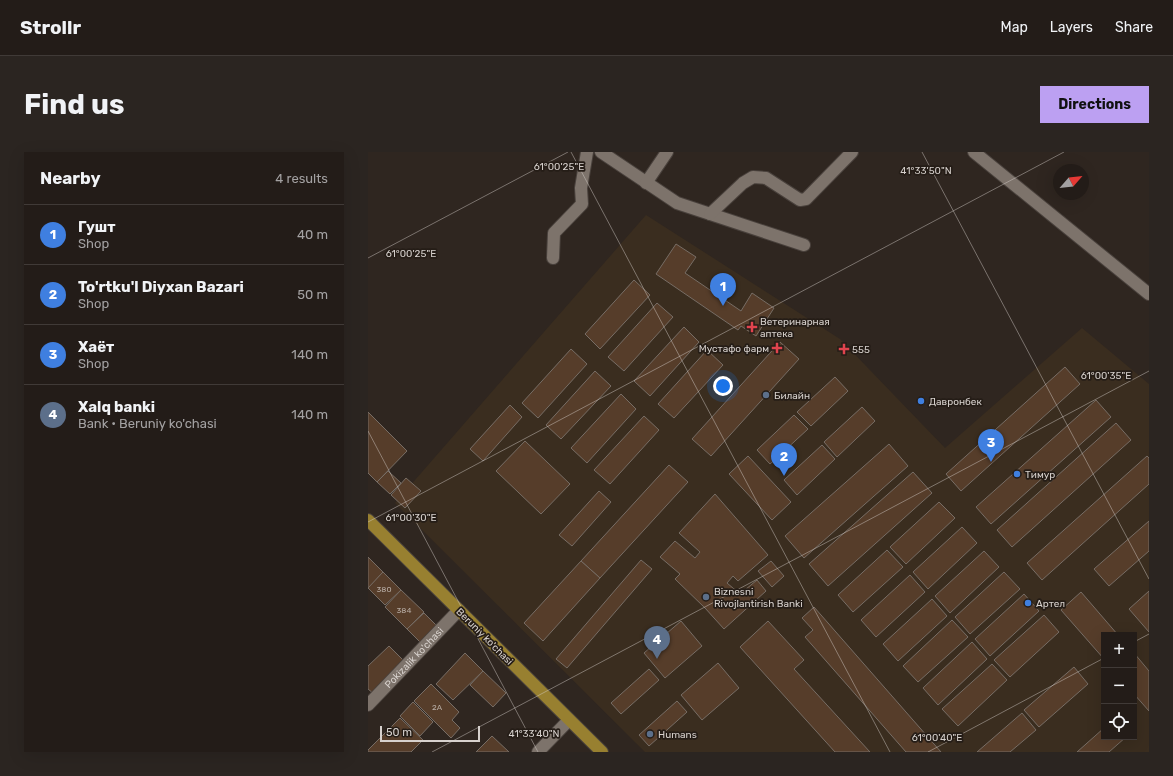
<!DOCTYPE html>
<meta charset="utf-8">
<style>
body{margin:0;font-family:Rubik,sans-serif;background:#2b2521;color:#f1f3f6}
.controls{position:absolute;right:12px;bottom:12px;display:grid;overflow:hidden;border-radius:0px;box-shadow:0 4px 16px #0002}
.controls button{width:36px;height:36px;display:grid;place-items:center;padding:0;border:0;border-bottom:1px solid #403a37;background:#231c18;color:#f1f3f6;font:20px sans-serif}
.compass{position:absolute;left:685px;top:12px;width:36px;height:36px;border-radius:50%;background:#231c18;box-shadow:0 4px 16px #0002;rotate:62deg}
.scale{position:absolute;left:12px;bottom:10px;width:100px;box-sizing:border-box;padding-left:4px;border:2px solid #d7d1cd;border-top:0;font-size:11px;line-height:14px;white-space:nowrap;color:#d7d1cd;-webkit-text-stroke:3px #251d17;paint-order:stroke}
.you{position:absolute;left:355px;top:234px;width:14px;height:14px;margin:-10px;border:3px solid #fff;border-radius:50%;background:#1a73e8;box-shadow:0 0 0 6px #1a73e833}
.badge{display:grid;place-items:center;width:26px;height:26px;border-radius:50%;background:#bca0f2;color:#fff;font-size:13px;font-weight:700}
.pin{position:absolute;translate:-50% -33px;filter:drop-shadow(0 1px 2px #0008)}
.pin::after{content:'';position:absolute;top:21px;width:14px;height:12px;background:inherit;clip-path:polygon(0 0,100% 0,50% 100%)}
.list{margin:0;padding:0;list-style:none}
h2{display:flex;justify-content:space-between;align-items:center;height:52px;margin:0;padding:0 16px;font-size:17px}
h2 small{font-size:13px;font-weight:400;color:#a3a1a2}
.list li{display:grid;grid-template-columns:26px 1fr auto;gap:12px;align-items:center;box-sizing:border-box;height:60px;padding:0 16px;border-top:1px solid #403a37}
.list b{display:block;font-size:15px;white-space:nowrap}
.list p{margin:0;font-size:13px;white-space:nowrap;color:#a3a1a2}
.list em{font-size:13px;font-style:normal;color:#a3a1a2}
.icon{flex:none;width:22px;height:22px;fill:none;stroke:currentColor;stroke-width:2;stroke-linecap:round;stroke-linejoin:round}
.map{position:relative;flex:none;width:781px;height:600px;overflow:hidden;border-radius:0px}
header{display:flex;align-items:center;gap:24px;box-sizing:border-box;height:56px;padding:0 20px;background:#231c18;border-bottom:1px solid #403a37}
header strong{font-size:19px}
nav{display:flex;gap:22px;margin-inline-start:auto;font-size:14px}
.intro{display:flex;align-items:center;justify-content:space-between;box-sizing:border-box;height:96px;padding:0 24px}
h1{margin:0;font-size:28px}
.button{padding:10px 18px;border-radius:0px;background:#bca0f2;color:#111;font-size:14px;font-weight:700}
main{display:flex;gap:24px;padding:0 24px}
aside{flex:1;background:#231c18;border-radius:0px;box-shadow:0 4px 16px #0002}
.map>svg:first-child{display:block}
.commercial{fill:#3a2d1f;fill-rule:evenodd}
.building{fill:#563d2a;stroke:#776d65}
.lines{fill:none;stroke-linecap:round;stroke-linejoin:round}
.minor-casing{stroke:#49413c;stroke-width:14}
.major-casing{stroke:#49413c;stroke-width:14}
.minor{stroke:#7d736b;stroke-width:12}
.major{stroke:#988030;stroke-width:12}
.ticks{fill:none;stroke:#d7d1cd;stroke-width:1;stroke-opacity:0.45}
.health-dot{fill:#e0444e;stroke:#251d17;stroke-width:1.5}
.service-dot{fill:#5c6f8a;stroke:#251d17;stroke-width:1.5}
.shop-dot{fill:#3f7fe0;stroke:#251d17;stroke-width:1.5}
.labels{text-anchor:middle;stroke-width:3.5;stroke-linejoin:round;paint-order:stroke}
.number-label{font-size:8px;fill:#b7aca4}
.poi-label{font-size:10px;fill:#d7d1cd;stroke:#251d17;text-anchor:start}
.street-label{font-size:10px;fill:#d7d1cd;stroke:#251d17}
.ticks-label{font-size:10px;text-anchor:middle;fill:#d7d1cd;stroke:#251d17;stroke-width:3.5;stroke-linejoin:round;paint-order:stroke}
</style>
<header>
<strong>Strollr</strong>
<nav><a>Map</a><a>Layers</a><a>Share</a></nav>
</header>
<div class="intro"><h1>Find us</h1><a class="button">Directions</a></div>
<main>
<aside>
<h2>Nearby<small>4 results</small></h2>
<ul class="list">
<li><span class="badge" style="background:#3f7fe0">1</span><div><b>Гушт</b><p>Shop</p></div><em>40 m</em></li>
<li><span class="badge" style="background:#3f7fe0">2</span><div><b>To'rtku'l Diyxan Bazari</b><p>Shop</p></div><em>50 m</em></li>
<li><span class="badge" style="background:#3f7fe0">3</span><div><b>Хаёт</b><p>Shop</p></div><em>140 m</em></li>
<li><span class="badge" style="background:#5c6f8a">4</span><div><b>Xalq banki</b><p>Bank · Beruniy ko'chasi</p></div><em>140 m</em></li>
</ul>
</aside>
<div class="map">
<svg width="781" height="600" viewBox="0 0 781 600">
<rect width="100%" height="100%" fill="#2f2620"/>
<path class="commercial" d="M278 63 472 187 577 296 714 176 781 232V600H277L27 351ZM736 483H766V585H736Z"/>
<g class="building">
<path d="M308 92 328 105 317 121 373 159 384 141 406 156 388 184 373 174 370 178 288 122Z"/>
<path d="M266 128 282 143 232 197 217 182Z"/>
<path d="M289 151 305 165 256 219 240 205Z"/>
<path d="M316 175 331 190 282 244 266 229Z"/>
<path d="M412 190 431 207 343 304 324 287Z"/>
<path d="M203 197 219 212 170 266 154 251Z"/>
<path d="M339 198 355 213 306 266 290 252Z"/>
<path d="M697 215 712 232 593 339 578 322Z"/>
<path d="M227 219 243 234 193 287 178 273Z"/>
<path d="M467 225 480 239 443 274 429 260Z"/>
<path d="M253 242 268 257 219 311 203 296Z"/>
<path d="M728 248 743 265 623 372 608 355Z"/>
<path d="M142 253 154 265 115 309 102 297Z"/>
<path d="M494 255 507 269 469 305 456 290Z"/>
<path d="M0 260 39 299 9 330 0 321Z"/>
<path d="M426 263 440 277 402 312 389 298Z"/>
<path d="M276 264 291 278 242 332 226 318Z"/>
<path d="M748 271 763 288 644 395 629 378Z"/>
<path d="M157 289 202 332 173 362 128 319Z"/>
<path d="M521 292 540 314 436 406 417 384Z"/>
<path d="M454 293 467 307 429 343 416 328Z"/>
<path d="M380 304 423 350 404 368 361 322Z"/>
<path d="M779 304 781 306V332L674 428 659 411Z"/>
<path d="M301 313 320 330 232 426 213 409Z"/>
<path d="M20 319 33 331 22 342 9 330Z"/>
<path d="M545 320 564 341 460 434 441 412Z"/>
<path d="M38 326 53 339 37 356 23 343Z"/>
<path d="M231 339 243 350 204 394 191 383Z"/>
<path d="M347 342 400 403 370 429 365 424 359 431 372 442 389 428 398 439 356 477 337 456 307 427 312 422 292 405 307 389 327 406 332 400 311 381Z"/>
<path d="M571 350 587 366 538 412 522 395Z"/>
<path d="M781 369V399L741 434 726 417Z"/>
<path d="M594 375 609 391 560 437 545 420Z"/>
<path d="M519 398 535 415 485 460 470 443Z"/>
<path d="M616 399 631 415 582 461 567 444Z"/>
<path d="M0 405 15 420 0 437Z"/>
<path d="M273 408 284 417 199 516 188 507Z"/>
<path d="M213 409 232 426 175 489 156 471Z"/>
<path d="M403 409 416 424 404 435 390 419Z"/>
<path d="M15 420 33 438 17 453 0 436Z"/>
<path d="M636 420 652 437 602 482 587 465Z"/>
<path d="M542 423 557 440 508 485 493 468Z"/>
<path d="M33 438 56 460 39 477 17 455Z"/>
<path d="M781 439V480L761 457Z"/>
<path d="M713 440 750 483H736V507L693 458Z"/>
<path d="M656 442 671 459 622 504 607 487Z"/>
<path d="M564 447 579 464 530 509 515 492Z"/>
<path d="M446 455 573 600H538L437 485 445 478 434 466Z"/>
<path d="M56 461 69 474 53 491 39 477Z"/>
<path d="M676 463 691 480 642 525 626 508Z"/>
<path d="M584 468 600 485 550 530 535 514Z"/>
<path d="M313 469 334 494 297 526 276 501Z"/>
<path d="M400 469 436 508 426 517 502 600H467L372 495Z"/>
<path d="M604 490 619 507 570 553 555 536Z"/>
<path d="M21 494 37 510 6 542 0 537V514Z"/>
<path d="M97 501 115 519 85 548 68 532Z"/>
<path d="M766 501 781 519V559L766 542Z"/>
<path d="M350 511 371 536 334 568 313 543Z"/>
<path d="M624 512 639 528 590 574 574 557Z"/>
<path d="M706 515 720 532 671 575 656 558Z"/>
<path d="M281 517 291 528 253 562 243 551Z"/>
<path d="M115 519 138 541 125 555 102 533Z"/>
<path d="M63 532 91 560 84 568 92 576 83 586 46 549Z"/>
<path d="M309 549 319 560 281 594 271 583Z"/>
<path d="M45 550 65 570 52 584 32 564Z"/>
<path d="M654 561 668 578 642 600H609Z"/>
<path d="M32 566 55 588 43 600H0V598Z"/>
<path d="M736 576V585H758L741 600H709Z"/>
<path d="M124 584 141 600H108Z"/>
</g>
<g class="lines">
<defs>
<g id="minor">
<path d="M233 0 309 51 436 93"/>
<path d="M606 0 781 142"/>
<path d="M278 31 299 0"/>
<path d="M342 62 375 31 385 25 398 26 432 48 438 47 484 0"/>
<path d="M185 106 186 81 214 52 213 36 219 0"/>
<path id="s1" d="M0 553 91 458"/>
<path d="M170 600 201 568"/>
</g>
<path id="major" d="M0 368 234 600"/>
</defs>
<use href="#minor" class="minor-casing"/>
<use href="#major" class="major-casing"/>
<use href="#minor" class="minor"/>
<use href="#major" class="major"/>
</g>
<path class="ticks" d="M203 0 522 600M554 0 781 427M0 106 200 0M0 279 170 600M0 370 696 0M766 490 781 482M64 600 781 219M560 600 736 506"/>
<g class="health-dot">
<path d="M382 169h4v4h4v4h-4v4h-4v-4h-4v-4h4z"/>
<path d="M407 190h4v4h4v4h-4v4h-4v-4h-4v-4h4z"/>
<path d="M474 191h4v4h4v4h-4v4h-4v-4h-4v-4h4z"/>
</g>
<g class="service-dot">
<circle cx="398" cy="243" r="4"/>
<circle cx="338" cy="445" r="4"/>
<circle cx="282" cy="582" r="4"/>
</g>
<g class="shop-dot">
<circle cx="553" cy="249" r="4"/>
<circle cx="649" cy="322" r="4"/>
<circle cx="660" cy="451" r="4"/>
</g>
<g class="labels">
<g class="number-label">
<text x="16" y="440">380</text>
<text x="36" y="461">384</text>
<text x="69" y="558">2A</text>
</g>
<g class="poi-label">
<text x="392" y="173">Ветеринарная<tspan x="392" dy="12">аптека</tspan></text>
<text x="401" y="200" text-anchor="end">Мустафо фарм</text>
<text x="484" y="201">555</text>
<text x="406" y="247">Билайн</text>
<text x="561" y="253">Давронбек</text>
<text x="657" y="326">Тимур</text>
<text x="346" y="443">Biznesni<tspan x="346" dy="12">Rivojlantirish Banki</tspan></text>
<text x="668" y="455">Артел</text>
<text x="290" y="586">Humans</text>
</g>
<g class="street-label">
<text transform="translate(117 484) rotate(45)" y="4">Beruniy ko'chasi</text>
<text dy="4" stroke="none"><textPath href="#s1" startOffset="66">Pokizalik ko'chasi</textPath></text>
</g>
</g>
<g class="ticks-label">
<text x="191" y="18">61°00'25"E</text>
<text x="558" y="22">41°33'50"N</text>
<text x="43" y="105">61°00'25"E</text>
<text x="738" y="227">61°00'35"E</text>
<text x="43" y="369">61°00'30"E</text>
<text x="166" y="585">41°33'40"N</text>
<text x="569" y="589">61°00'40"E</text>
</g>
</svg>
<div class="controls">
<button>+</button>
<button>−</button>
<button><svg class="icon" aria-label="locate" viewBox="0 0 24 24"><circle cx="12" cy="12" r="6"/><path d="M12 2v4M12 18v4M2 12h4M18 12h4"/></svg></button>
</div>
<svg class="compass" viewBox="-18 -18 36 36"><path d="M0-13l5 13h-10z" fill="#e53935"/><path d="M0 13l5-13h-10z" fill="#a3a1a2"/></svg>
<div class="scale">50 m</div>
<div class="you"></div>
<div class="pin badge" style="left:355px;top:154px;background:#3f7fe0">1</div>
<div class="pin badge" style="left:416px;top:324px;background:#3f7fe0">2</div>
<div class="pin badge" style="left:623px;top:310px;background:#3f7fe0">3</div>
<div class="pin badge" style="left:289px;top:507px;background:#5c6f8a">4</div>
</div>
</main>
